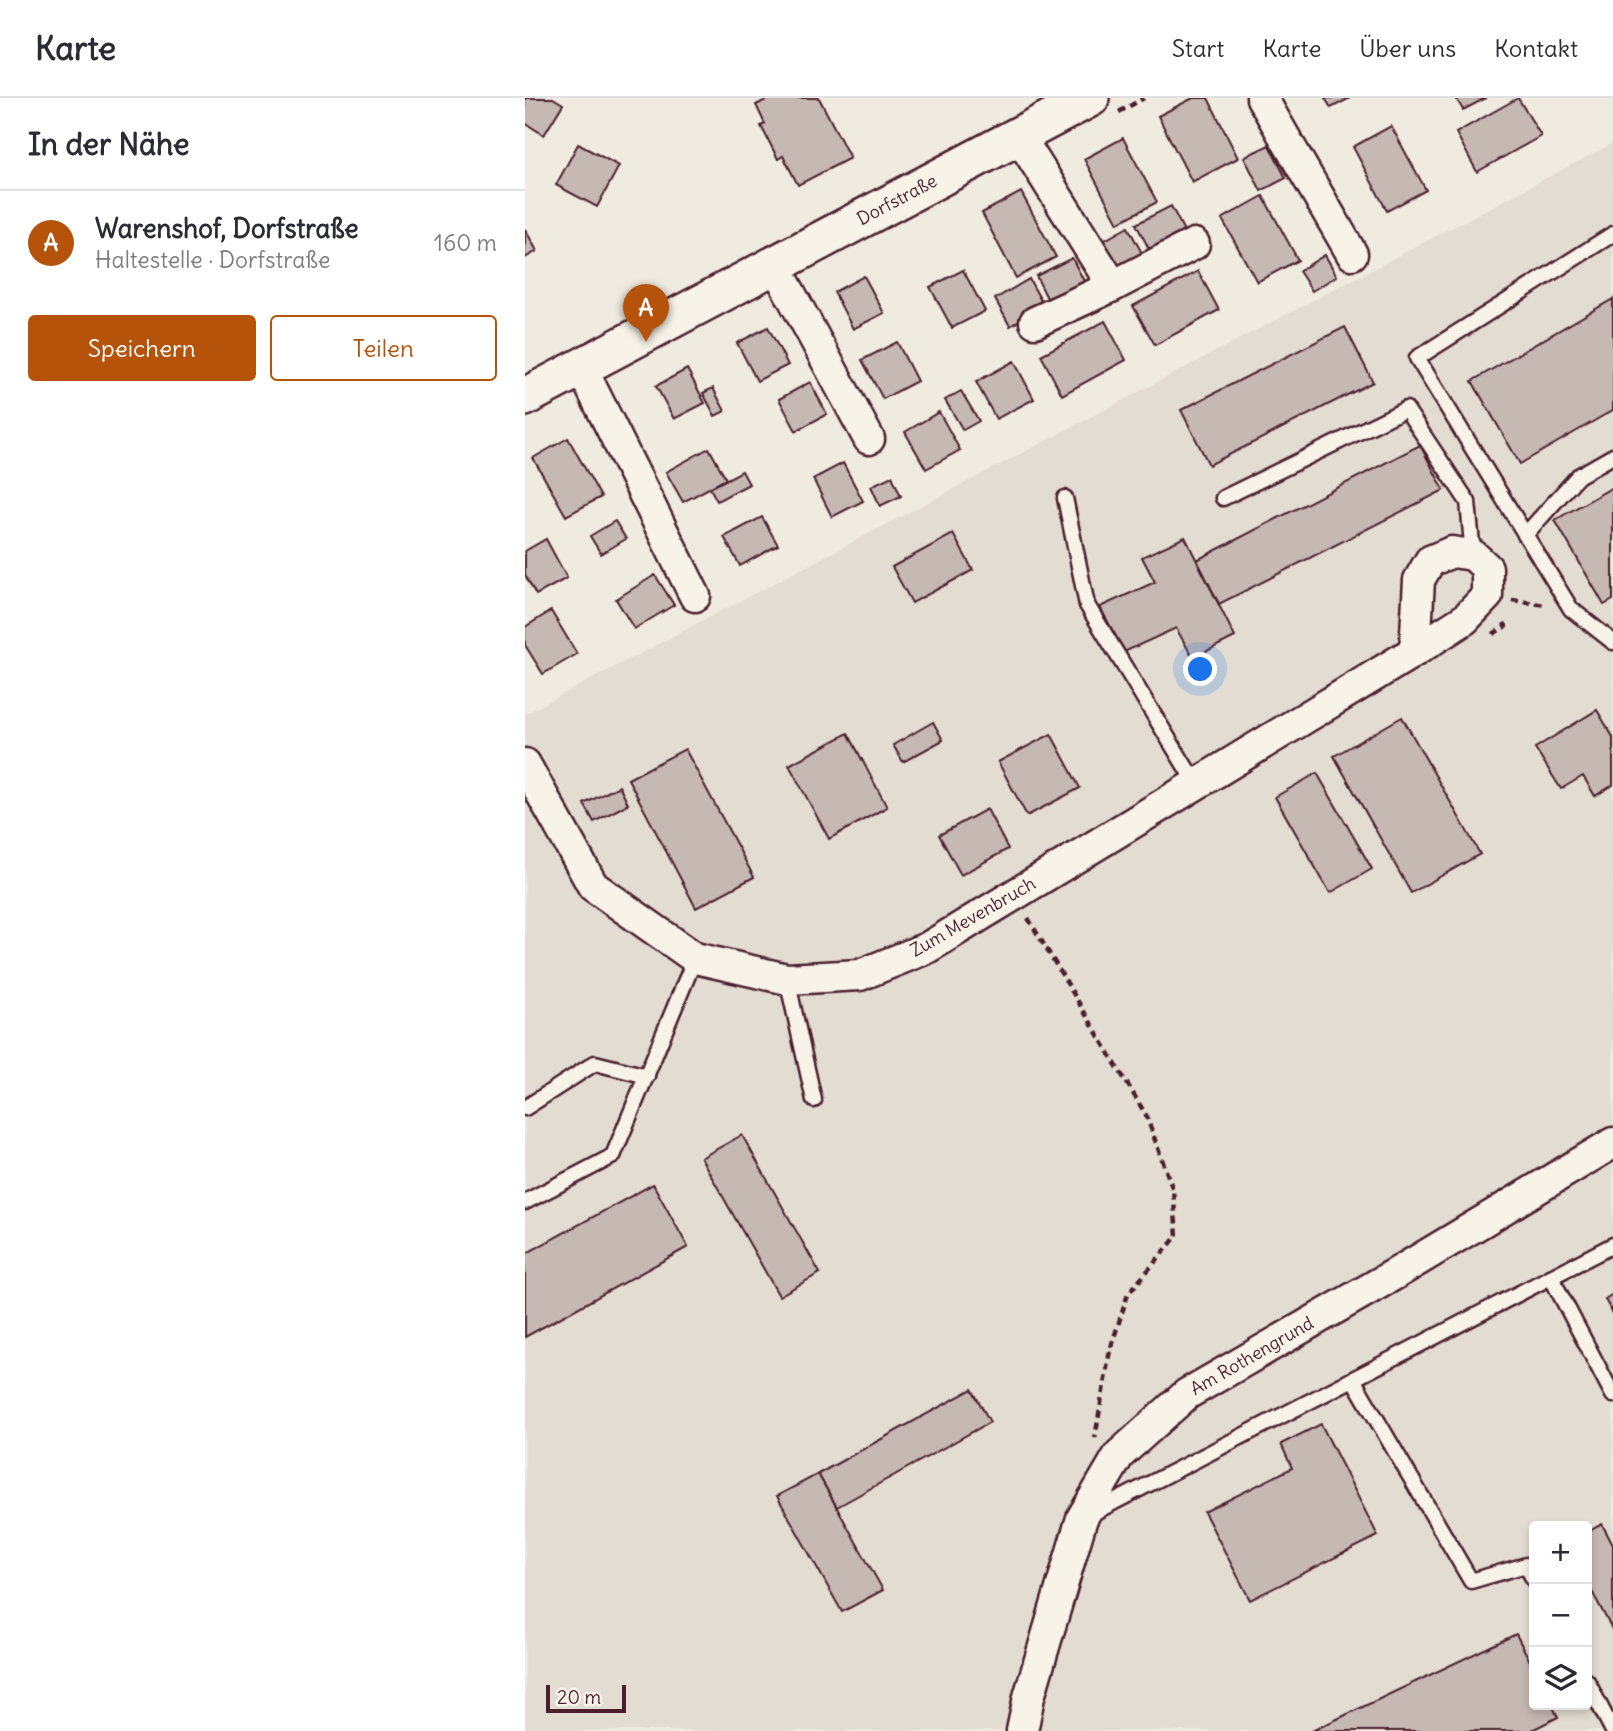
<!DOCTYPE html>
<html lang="de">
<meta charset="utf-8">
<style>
body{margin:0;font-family:Delius,sans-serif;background:#f2f2f3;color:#2b2b33}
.controls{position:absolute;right:21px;bottom:21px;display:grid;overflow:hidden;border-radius:7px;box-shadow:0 4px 10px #0003}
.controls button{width:63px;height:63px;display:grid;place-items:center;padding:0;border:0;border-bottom:2px solid #e1e1e2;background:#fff;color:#2b2b33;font:35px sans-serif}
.scale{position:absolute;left:21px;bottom:18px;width:80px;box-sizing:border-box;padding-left:7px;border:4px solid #4a1f2b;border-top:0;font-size:19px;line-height:24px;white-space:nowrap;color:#4a1f2b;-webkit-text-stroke:5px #f7f3e8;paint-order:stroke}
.you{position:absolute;left:676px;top:572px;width:24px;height:24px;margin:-18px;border:5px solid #fff;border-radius:50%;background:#1a73e8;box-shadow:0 0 0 10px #1a73e833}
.badge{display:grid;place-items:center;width:46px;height:46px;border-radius:50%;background:#b45309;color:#fff;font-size:23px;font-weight:700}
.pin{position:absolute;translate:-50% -58px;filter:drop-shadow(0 2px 4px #0008)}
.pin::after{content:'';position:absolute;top:37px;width:24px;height:21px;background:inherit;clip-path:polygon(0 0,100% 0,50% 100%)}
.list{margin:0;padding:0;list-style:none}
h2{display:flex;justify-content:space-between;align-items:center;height:91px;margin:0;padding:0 28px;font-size:30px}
h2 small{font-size:23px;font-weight:400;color:#7c7c81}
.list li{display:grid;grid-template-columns:46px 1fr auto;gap:21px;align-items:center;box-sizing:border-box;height:105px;padding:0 28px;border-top:2px solid #e1e1e2}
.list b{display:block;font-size:26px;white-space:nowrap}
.list p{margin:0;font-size:23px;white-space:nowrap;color:#7c7c81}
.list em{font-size:23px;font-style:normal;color:#7c7c81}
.actions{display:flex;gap:14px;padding:21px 28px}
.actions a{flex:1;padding:16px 0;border:2px solid #b45309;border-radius:7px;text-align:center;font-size:24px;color:#b45309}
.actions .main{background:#b45309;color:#fff}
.icon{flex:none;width:38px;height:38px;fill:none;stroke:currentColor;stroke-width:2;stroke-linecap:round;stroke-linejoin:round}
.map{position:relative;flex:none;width:1088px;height:1633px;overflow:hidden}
header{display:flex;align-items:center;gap:42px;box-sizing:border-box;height:98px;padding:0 35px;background:#fff;border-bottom:2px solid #e1e1e2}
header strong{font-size:33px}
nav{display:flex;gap:38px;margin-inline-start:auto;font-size:24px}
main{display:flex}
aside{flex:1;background:#fff}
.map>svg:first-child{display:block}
.built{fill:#e3dcd2;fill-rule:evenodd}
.building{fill:#c6b8b3;stroke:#4a1f2b;stroke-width:2}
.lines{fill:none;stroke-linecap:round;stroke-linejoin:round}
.service-casing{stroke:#4a1f2b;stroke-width:19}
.minor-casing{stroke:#4a1f2b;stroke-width:35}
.tertiary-casing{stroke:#4a1f2b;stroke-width:42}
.path{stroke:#4a1f2b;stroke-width:4.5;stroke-dasharray:7 5;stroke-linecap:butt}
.service{stroke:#f7f3e8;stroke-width:14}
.minor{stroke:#f7f3e8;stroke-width:30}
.tertiary{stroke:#f7f3e8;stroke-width:37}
.labels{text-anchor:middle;stroke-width:5;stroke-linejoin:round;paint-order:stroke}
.street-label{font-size:18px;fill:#4a1f2b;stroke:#f7f3e8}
</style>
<header>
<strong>Karte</strong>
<nav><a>Start</a><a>Karte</a><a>Über uns</a><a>Kontakt</a></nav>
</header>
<main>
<aside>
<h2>In der Nähe<small></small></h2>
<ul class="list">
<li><span class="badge">A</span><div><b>Warenshof, Dorfstraße</b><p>Haltestelle · Dorfstraße</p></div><em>160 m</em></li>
</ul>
<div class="actions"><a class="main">Speichern</a><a>Teilen</a></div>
</aside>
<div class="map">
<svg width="1088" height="1633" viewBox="0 0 1088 1633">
<rect width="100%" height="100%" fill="#f0ebe0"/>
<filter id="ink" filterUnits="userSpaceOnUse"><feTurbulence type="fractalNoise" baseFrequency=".0143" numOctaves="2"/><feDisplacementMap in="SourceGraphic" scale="14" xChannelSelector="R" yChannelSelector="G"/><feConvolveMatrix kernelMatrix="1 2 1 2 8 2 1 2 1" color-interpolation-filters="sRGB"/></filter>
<g filter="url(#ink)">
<path class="built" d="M1088 45V1633H0V616ZM1009 1428H1062V1607H1009Z"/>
<g class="building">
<path d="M0 0H28L38 6 19 37 0 25Z"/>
<path d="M245 0H294L325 60 273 87 258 58 253 61 236 28 240 26 231 7Z"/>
<path d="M668 0H683L713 60 667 84 633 18Z"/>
<path d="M800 0H825L806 10Z"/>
<path d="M931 0H961L938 12Z"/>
<path d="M993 0 1016 38 952 74 931 35Z"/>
<path d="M866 28 901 92 862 113 828 49Z"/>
<path d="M598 40 632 104 593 125 559 61Z"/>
<path d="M53 46 94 68 72 109 31 87Z"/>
<path d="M744 47 761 80 736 93 719 59Z"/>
<path d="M496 94 531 159 491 180 457 115Z"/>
<path d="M738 98 773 162 732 184 697 121Z"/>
<path d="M646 108 659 133 624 151 611 126Z"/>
<path d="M603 129 618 157 588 173 573 146Z"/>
<path d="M0 131 12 153 0 160Z"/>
<path d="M800 157 812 178 787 193 774 173Z"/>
<path d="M547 160 560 185 524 204 511 178Z"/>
<path d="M438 172 460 213 427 230 405 189Z"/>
<path d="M673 173 694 212 630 247 608 208Z"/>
<path d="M339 178 359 215 328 231 309 194Z"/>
<path d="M504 181 519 208 485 228 470 201Z"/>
<path d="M1088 201V312L995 366 947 283Z"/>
<path d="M580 223 601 262 537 297 516 257Z"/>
<path d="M243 229 263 267 232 283 212 245Z"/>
<path d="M820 229 848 284 684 367 656 312Z"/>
<path d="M372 244 392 283 358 301 337 262Z"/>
<path d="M489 263 509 301 471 321 451 284Z"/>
<path d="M162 271 180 305 149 321 131 288Z"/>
<path d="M285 284 302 316 271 333 254 301Z"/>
<path d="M188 290 200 313 190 318 178 295Z"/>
<path d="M436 293 454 323 438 332 420 302Z"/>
<path d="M414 314 435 352 401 371 380 334Z"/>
<path d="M43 340 76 399 41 418 8 360Z"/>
<path d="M895 347 919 392 694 506 672 462Z"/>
<path d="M184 350 201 381 158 404 141 374Z"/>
<path d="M318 365 338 403 307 419 288 381Z"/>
<path d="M217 373 224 386 192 403 185 390Z"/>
<path d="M367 378 376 398 355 408 346 388Z"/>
<path d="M1088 389V502L1079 507 1030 422Z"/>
<path d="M237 419 253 447 215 468 199 439Z"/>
<path d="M90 423 101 441 76 456 65 438Z"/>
<path d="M428 436 448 472 387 505 367 469Z"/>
<path d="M660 439 710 539 668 560 651 530 599 554 575 509 630 484 617 459Z"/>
<path d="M21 441 42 480 11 497 0 477V453Z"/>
<path d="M130 477 149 507 109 531 91 501Z"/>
<path d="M26 513 52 556 18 576 0 547V529Z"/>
<path d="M1072 612 1088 639V687L1070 698 1058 678 1036 691 1010 650Z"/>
<path d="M877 619 955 756 886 795 809 658Z"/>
<path d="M408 624 418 642 378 664 368 647Z"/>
<path d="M323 635 362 709 304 741 264 667Z"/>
<path d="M526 636 555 690 502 718 473 664Z"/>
<path d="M160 651 229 779 171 810 103 681Z"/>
<path d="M792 675 847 771 805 795 750 699Z"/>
<path d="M94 688 103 706 69 724 59 706Z"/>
<path d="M462 711 483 751 436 777 414 737Z"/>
<path d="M217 1037 295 1175 254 1198 176 1060Z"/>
<path d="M128 1086 163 1149 0 1239V1156Z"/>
<path d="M1088 1196V1217L1080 1201Z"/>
<path d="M447 1291 465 1324 312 1409 293 1376Z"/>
<path d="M796 1326 853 1438 725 1502 679 1414 767 1370 756 1346Z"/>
<path d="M293 1376 358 1492 317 1514 252 1398Z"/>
<path d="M1077 1426 1088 1447V1533L1062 1484V1434Z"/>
<path d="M991 1536 1009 1571V1607H1027L1033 1619 1005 1633H787Z"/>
</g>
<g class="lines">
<defs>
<g id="service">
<path d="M1088 136 892 260 1046 511 1088 544"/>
<path d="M540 400 562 507 671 686"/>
<path d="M698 400 881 311 943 404 948 457"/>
<path d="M1000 437 1053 378 1088 358"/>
<path d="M262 881 289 1002"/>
<path d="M0 1010 70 965 122 978"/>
<path d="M0 1104 88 1058 170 860"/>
<path d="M1026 1179 1088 1297"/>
<path d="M828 1281 946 1483 1001 1467 1009 1482"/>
<path d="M564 1417 1088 1147"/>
<path d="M1062 1583 1088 1633"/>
</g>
<g id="minor">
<path d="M737 0 827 156"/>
<path d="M494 38 588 188"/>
<path d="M250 167 344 341"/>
<path d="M510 224 588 188 669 146"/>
<path d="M56 269 170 498"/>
<path d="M0 666 68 788 170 860 262 881 335 877 402 850 890 553 940 521 962 498V470L948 457 927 454 905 463 894 482 890 553"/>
<path d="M497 1633 504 1599 557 1420 594 1357 662 1296 870 1176 1088 1045"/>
</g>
<path id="tertiary" d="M0 299 565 0"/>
</defs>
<use href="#service" class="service-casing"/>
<use href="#minor" class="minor-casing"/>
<use href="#tertiary" class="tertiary-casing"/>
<g class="path">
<path d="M594 14 619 0"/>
<path d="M987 502 1020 507"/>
<path d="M968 536 981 528 977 522"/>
<path d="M503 820 621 1017 648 1092 652 1138 603 1196 585 1252 570 1340"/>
</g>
<use href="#service" class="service"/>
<use href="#minor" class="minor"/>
<use href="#tertiary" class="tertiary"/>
</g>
</g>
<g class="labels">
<g class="street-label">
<text transform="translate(372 102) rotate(-28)" y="6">Dorfstraße</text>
<text transform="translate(448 819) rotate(-30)" y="6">Zum Mevenbruch</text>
<text transform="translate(727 1258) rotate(-30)" y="6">Am Rothengrund</text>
</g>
</g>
</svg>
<div class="controls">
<button>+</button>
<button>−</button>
<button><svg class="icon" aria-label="layers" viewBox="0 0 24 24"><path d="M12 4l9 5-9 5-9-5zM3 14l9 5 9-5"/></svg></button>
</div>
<div class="scale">20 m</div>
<div class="you"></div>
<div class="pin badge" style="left:121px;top:244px">A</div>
</div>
</main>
